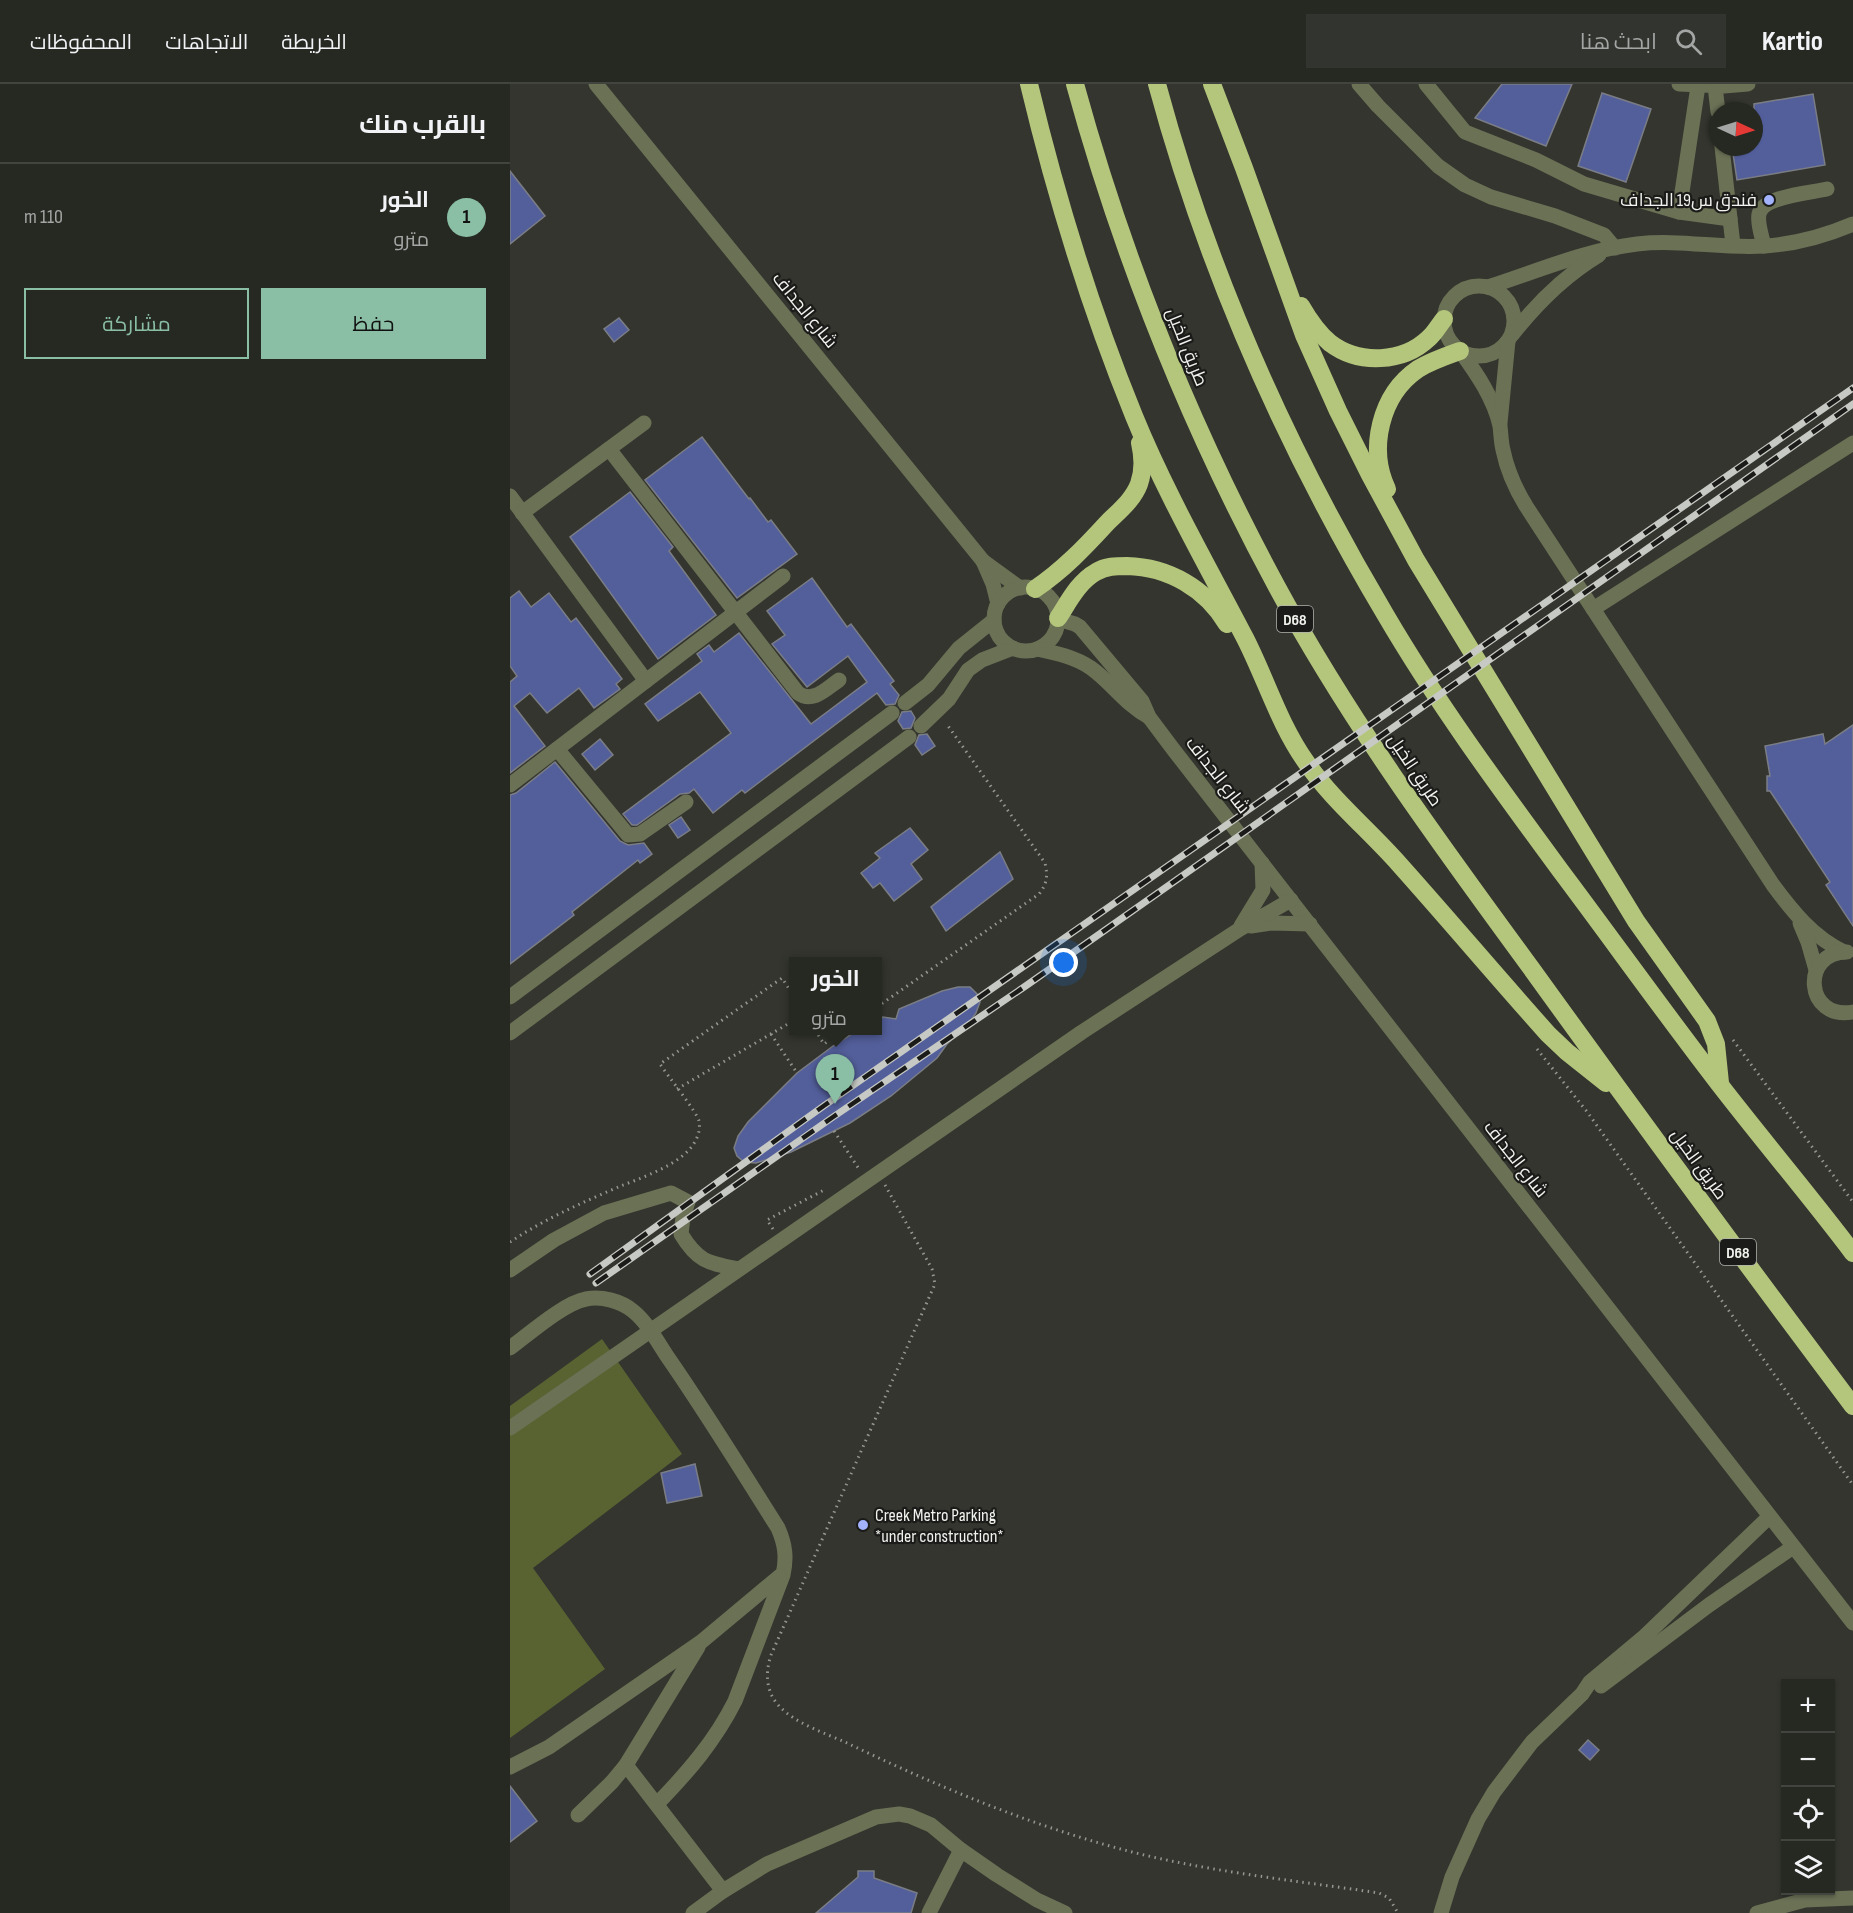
<!DOCTYPE html>
<html lang="ar">
<meta charset="utf-8">
<style>
body{margin:0;font-family:"Sofia Sans Condensed",Cairo,sans-serif;background:#32342f;color:#f1f3f6;direction:rtl}
.controls{position:absolute;right:18px;bottom:18px;display:grid;overflow:hidden;border-radius:0px;box-shadow:0 2px 4px #0004}
.controls button{width:54px;height:54px;display:grid;place-items:center;padding:0;border:0;border-bottom:2px solid #424440;background:#262822;color:#f1f3f6;font:30px sans-serif}
.compass{position:absolute;left:1199px;top:18px;width:54px;height:54px;border-radius:50%;background:#262822;box-shadow:0 2px 4px #0004;rotate:94deg}
.you{position:absolute;left:554px;top:879px;width:21px;height:21px;margin:-15px;border:4px solid #fff;border-radius:50%;background:#1a73e8;box-shadow:0 0 0 9px #1a73e833}
.badge{display:grid;place-items:center;width:39px;height:39px;border-radius:50%;background:#8abfa5;color:#111;font-size:20px;font-weight:700}
.pin{position:absolute;translate:-50% -50px;filter:drop-shadow(0 2px 3px #0008)}
.pin::after{content:'';position:absolute;top:32px;width:21px;height:18px;background:inherit;clip-path:polygon(0 0,100% 0,50% 100%)}
.popup{position:absolute;left:279px;top:873px;width:93px;height:78px;box-sizing:border-box;display:grid;place-content:center;border-radius:0px;background:#262822;filter:drop-shadow(0 2px 4px #0005);font-size:20px;white-space:nowrap;color:#a4a6a5}
.popup b{font-size:22px;color:#f1f3f6}
.popup::after{content:'';position:absolute;left:50%;top:100%;margin-left:-12px;border:12px solid transparent;border-top-color:#262822}
.list{margin:0;padding:0;list-style:none}
h2{display:flex;justify-content:space-between;align-items:center;height:78px;margin:0;padding:0 24px;font-size:26px}
h2 small{font-size:20px;font-weight:400;color:#a4a6a5}
.list li{display:grid;grid-template-columns:39px 1fr auto;gap:18px;align-items:center;box-sizing:border-box;height:108px;padding:0 24px;border-top:2px solid #424440}
.list b{display:block;font-size:22px;white-space:nowrap}
.list p{margin:0;font-size:20px;white-space:nowrap;color:#a4a6a5}
.list em{font-size:20px;font-style:normal;color:#a4a6a5}
.actions{display:flex;gap:12px;padding:18px 24px}
.actions a{flex:1;padding:14px 0;border:2px solid #8abfa5;border-radius:0px;text-align:center;font-size:21px;color:#8abfa5}
.actions .main{background:#8abfa5;color:#111}
.icon{flex:none;width:33px;height:33px;fill:none;stroke:currentColor;stroke-width:2;stroke-linecap:round;stroke-linejoin:round}
.map{position:relative;flex:none;width:1343px;height:1829px;overflow:hidden;direction:ltr}
header{display:flex;align-items:center;gap:36px;box-sizing:border-box;height:84px;padding:0 30px;background:#262822;border-bottom:2px solid #424440}
header strong{font-size:28px}
nav{display:flex;gap:33px;margin-inline-start:auto;font-size:21px}
.search{width:420px;height:54px;background:#32342f;display:flex;align-items:center;gap:15px;box-sizing:border-box;padding:0 21px;border-radius:0px;color:#a4a6a5;font-size:22px}
main{display:flex}
aside{flex:1;background:#262822}
.map>svg:first-child{display:block}
.green{fill:#586331}
.building{fill:#535f9b;stroke:#7b7d85;stroke-width:1.5}
.lines{fill:none;stroke-linecap:round;stroke-linejoin:round}
.path{stroke:#959791;stroke-width:3;stroke-dasharray:1.5 4.5;stroke-linecap:butt}
.minor{stroke:#6a7155;stroke-width:15}
.highway{stroke:#b4c57c;stroke-width:18}
.rail-casing{stroke:#c7c9c4;stroke-width:7}
.rail{stroke:#1b1c19;stroke-width:4.5;stroke-dasharray:14;stroke-linecap:butt}
.poi-dot{fill:#a2b2fd;stroke:#1b1c19;stroke-width:2}
.labels{text-anchor:middle;stroke-width:4.5;stroke-linejoin:round;paint-order:stroke}
.shield{fill:#1b1c19;stroke:#b1b2ae;stroke-width:1.5}
.shield-label{font-size:16px;font-weight:bold;fill:#f1f3ee}
.poi-label{font-size:18px;fill:#f1f3ee;stroke:#1b1c19;text-anchor:end}
.street-label{font-size:18px;fill:#f1f3ee;stroke:#1b1c19}
</style>
<header>
<strong>Kartio</strong>
<div class="search"><svg class="icon" aria-label="search" viewBox="0 0 24 24"><circle cx="10" cy="10" r="6"/><path d="M15 15l6 6"/></svg>ابحث هنا</div>
<nav><a>الخريطة</a><a>الاتجاهات</a><a>المحفوظات</a></nav>
</header>
<main>
<div class="map">
<svg width="1343" height="1829" viewBox="0 0 1343 1829">
<rect width="100%" height="100%" fill="#33352e"/>
<path class="green" d="M92 1255 172 1370 23 1484 95 1585 0 1654V1322Z"/>
<g class="building">
<path d="M992 0H1062L1036 62 965 34Z"/>
<path d="M1092 9 1141 25 1116 98 1068 82Z"/>
<path d="M1303 10 1315 81 1227 96 1222 63H1244V20Z"/>
<path d="M0 87 35 132 0 160Z"/>
<path d="M109 234 119 246 104 258 94 245Z"/>
<path d="M192 353 239 415 240 414 258 438 261 436 287 470 227 514 135 396Z"/>
<path d="M120 408 163 463 159 467 206 531 148 575 60 453Z"/>
<path d="M302 494 337 543 341 540 384 597 380 600 389 611 385 620 376 621 367 609 235 709 232 706 203 729 184 705 179 709 170 710 127 741H122L113 730 221 649 190 608 148 637 135 620 192 577 187 570 199 561 204 568 229 549 301 640 357 598 338 572 297 603 262 560 275 551 257 527Z"/>
<path d="M9 507 21 523 39 509 61 538 66 534 112 595 106 600 110 605 84 624 69 604 37 629 20 609 4 622 35 662 0 689V598L7 592 0 582V514Z"/>
<path d="M401 627 405 634 401 644 393 645 388 637 392 628Z"/>
<path d="M1343 641V842L1316 801 1320 798 1260 707H1257V692H1260L1255 662 1313 650 1315 660Z"/>
<path d="M417 650 425 662 412 671 405 661 409 651Z"/>
<path d="M90 655 103 671 85 686 72 670Z"/>
<path d="M45 678 110 757 118 761 134 759 142 770 130 779 128 776 62 828 64 831 0 880V711L6 709Z"/>
<path d="M171 733 180 746 168 754 159 741Z"/>
<path d="M400 744 418 766 401 780 412 795 384 817 370 799 363 804 351 789 370 774 365 769Z"/>
<path d="M490 768 503 795 436 847 421 823Z"/>
<path d="M448 903H460L467 910 470 918 466 929 456 943 437 960 427 974 381 1012 340 1039 281 1068 246 1079 234 1078 227 1072 224 1064 228 1052 238 1038 287 989 323 962 348 946H367V936L373 933 386 935 389 925 432 907Z"/>
<path d="M185 1380 192 1412 157 1419 151 1389Z"/>
<path d="M1078 1656 1089 1666 1080 1676 1069 1666Z"/>
<path d="M0 1702 27 1737 0 1758Z"/>
<path d="M348 1787H364V1794L407 1809 401 1829H306L348 1793Z"/>
</g>
<g class="lines">
<g class="path">
<path d="M367 923 529 810C537 800 538 792 535 779L436 639"/>
<path d="M305 946 314 960 334 946"/>
<path d="M261 950 287 989"/>
<path d="M1223 956 1343 1118"/>
<path d="M1027 965 1078 1029 1343 1401"/>
<path d="M167 1005 283 937"/>
<path d="M324 1047 349 1085"/>
<path d="M375 1101 422 1185 425 1200 261 1571C255 1589 256 1608 269 1622 286 1640 315 1649 337 1659 431 1704 529 1745 630 1770 709 1789 789 1797 869 1809L879 1814 888 1829"/>
<path d="M263 1145 257 1136 314 1106"/>
<path d="M0 1158C33 1136 69 1120 106 1104 130 1094 160 1085 179 1066 186 1058 191 1048 189 1037 187 1028 157 991 150 980L272 894 283 911"/>
</g>
<g class="minor">
<path d="M86 0 473 477 510 504"/>
<path d="M849 0 868 22 928 82 955 101 981 113 1045 132 1094 151 1105 164"/>
<path d="M916 0 955 48 1026 76 1074 100 1169 128 1220 135"/>
<path d="M1169 0 1214 2 1238 0"/>
<path d="M1205 2 1208 28"/>
<path d="M1212 63 1223 161"/>
<path d="M1169 128 1188 2"/>
<path d="M1254 162C1252 152 1247 140 1249 130 1253 112 1300 109 1317 105"/>
<circle cx="969" cy="237" r="35"/>
<path d="M978 203C1028 187 1075 166 1127 160 1170 155 1212 165 1255 162 1285 160 1315 152 1343 140"/>
<path d="M1002 251C1027 219 1054 192 1089 171"/>
<path d="M951 268C967 290 984 315 990 342 991 350 991 358 993 366 997 386 1005 404 1016 422L1263 801C1283 828 1303 853 1334 868"/>
<path d="M990 339 998 257"/>
<path d="M99 365 288 609C303 620 317 604 329 596"/>
<path d="M0 412 136 597"/>
<path d="M12 429 134 339"/>
<path d="M473 477 483 500 488 520"/>
<circle cx="516" cy="535" r="32"/>
<path d="M1083 525 1343 359"/>
<path d="M548 535 565 540 570 543 632 617 639 633 663 665 1343 1539"/>
<path d="M527 565C546 569 565 573 581 584 602 599 616 621 639 633"/>
<path d="M395 619 418 601 449 564 484 536"/>
<path d="M411 642 439 615 458 586 472 576 503 564"/>
<path d="M47 665 118 751 130 750 176 718"/>
<path d="M0 701 273 492"/>
<path d="M1290 839 1298 858 1306 886"/>
<path d="M731 842 753 806 752 779"/>
<path d="M741 842 762 839 800 840"/>
<path d="M1337 868C1290 868 1295 937 1343 928"/>
<path d="M0 913 382 629"/>
<path d="M0 949 399 653"/>
<path d="M0 1186 44 1156 94 1129 161 1109 178 1118 173 1133 171 1150C188 1178 198 1179 229 1185"/>
<path d="M0 1264C19 1250 54 1219 76 1215 92 1212 111 1217 123 1227 138 1239 148 1259 159 1275 197 1330 232 1387 268 1444 275 1460 277 1473 273 1491L225 1617C205 1657 178 1688 147 1720"/>
<path d="M0 1344 572 948 730 845 781 816"/>
<path d="M1091 1602 1199 1521 1283 1463"/>
<path d="M116 1681 213 1807"/>
<path d="M0 1683 39 1663 191 1558 270 1492"/>
<path d="M68 1731 102 1698 116 1681 188 1563"/>
<path d="M183 1829 213 1807 257 1780 366 1733 389 1730 400 1732 421 1741 451 1766 487 1791 527 1816 555 1829"/>
<path d="M419 1829 451 1766"/>
<path d="M931 1829 942 1793 968 1735 984 1708 1022 1658 1072 1610 1080 1598 1135 1552 1259 1433"/>
<path d="M1247 1829 1295 1816 1343 1814"/>
</g>
<g class="highway">
<path d="M519 0C546 113 580 224 624 332 655 408 697 481 735 554 756 595 769 640 796 678 822 716 858 745 889 780 939 836 988 894 1038 950L1057 968 1096 999"/>
<path d="M565 0C613 175 681 344 767 503 840 638 931 761 1021 884 1127 1031 1234 1177 1343 1322"/>
<path d="M647 0C697 186 777 365 875 530 927 619 989 703 1050 786 1104 858 1156 931 1210 1001 1254 1058 1300 1112 1343 1169"/>
<path d="M702 0 734 84 794 251 828 327 860 391 906 476 1126 837 1197 937 1206 960 1210 999"/>
<path d="M791 222C799 236 808 249 820 259 849 281 893 279 919 254 925 249 929 241 934 235"/>
<path d="M877 405C858 365 870 311 908 285 921 277 936 272 950 267"/>
<path d="M525 505C553 486 575 463 597 439 609 427 623 416 629 400 634 386 633 372 630 359"/>
<path d="M548 534C558 519 568 498 586 488 596 482 606 482 617 482 659 483 696 505 717 540"/>
</g>
<defs>
<g id="rail">
<path d="M80 1190 315 1021 1343 304"/>
<path d="M86 1199 323 1033 517 901 1343 320"/>
</g>
</defs>
<use href="#rail" class="rail-casing"/>
<use href="#rail" class="rail"/>
</g>
<g class="poi-dot">
<circle cx="1259" cy="116" r="6"/>
<circle cx="353" cy="1441" r="6"/>
</g>
<g class="labels">
<g class="shield">
<rect x="767" y="522" width="36" height="26" rx="4.5"/>
<rect x="1210" y="1155" width="36" height="26" rx="4.5"/>
</g>
<g class="shield-label">
<text x="785" y="541">D68</text>
<text x="1228" y="1174">D68</text>
</g>
<g class="poi-label">
<text x="1247" y="122">فندق س19 الجداف</text>
<text x="365" y="1437" text-anchor="start">Creek Metro Parking<tspan x="365" dy="21">*under construction*</tspan></text>
</g>
<g class="street-label">
<text transform="translate(295 226) rotate(51)" y="6">شارع الجداف</text>
<text transform="translate(677 263) rotate(68)" y="6">طريق الخيل</text>
<text transform="translate(905 686) rotate(56)" y="6">طريق الخيل</text>
<text transform="translate(708 691) rotate(52)" y="6">شارع الجداف</text>
<text transform="translate(1006 1075) rotate(52)" y="6">شارع الجداف</text>
<text transform="translate(1189 1080) rotate(54)" y="6">طريق الخيل</text>
</g>
</g>
</svg>
<div class="controls">
<button>+</button>
<button>−</button>
<button><svg class="icon" aria-label="locate" viewBox="0 0 24 24"><circle cx="12" cy="12" r="6"/><path d="M12 2v4M12 18v4M2 12h4M18 12h4"/></svg></button>
<button><svg class="icon" aria-label="layers" viewBox="0 0 24 24"><path d="M12 4l9 5-9 5-9-5zM3 14l9 5 9-5"/></svg></button>
</div>
<svg class="compass" viewBox="-18 -18 36 36"><path d="M0-13l5 13h-10z" fill="#e53935"/><path d="M0 13l5-13h-10z" fill="#a4a6a5"/></svg>
<div class="you"></div>
<div class="pin badge" style="left:325px;top:1020px">1</div>
<div class="popup"><b>الخور</b>مترو</div>
</div>
<aside>
<h2>بالقرب منك<small></small></h2>
<ul class="list">
<li><span class="badge">1</span><div><b>الخور</b><p>مترو</p></div><em>110 m</em></li>
</ul>
<div class="actions"><a class="main">حفظ</a><a>مشاركة</a></div>
</aside>
</main>
